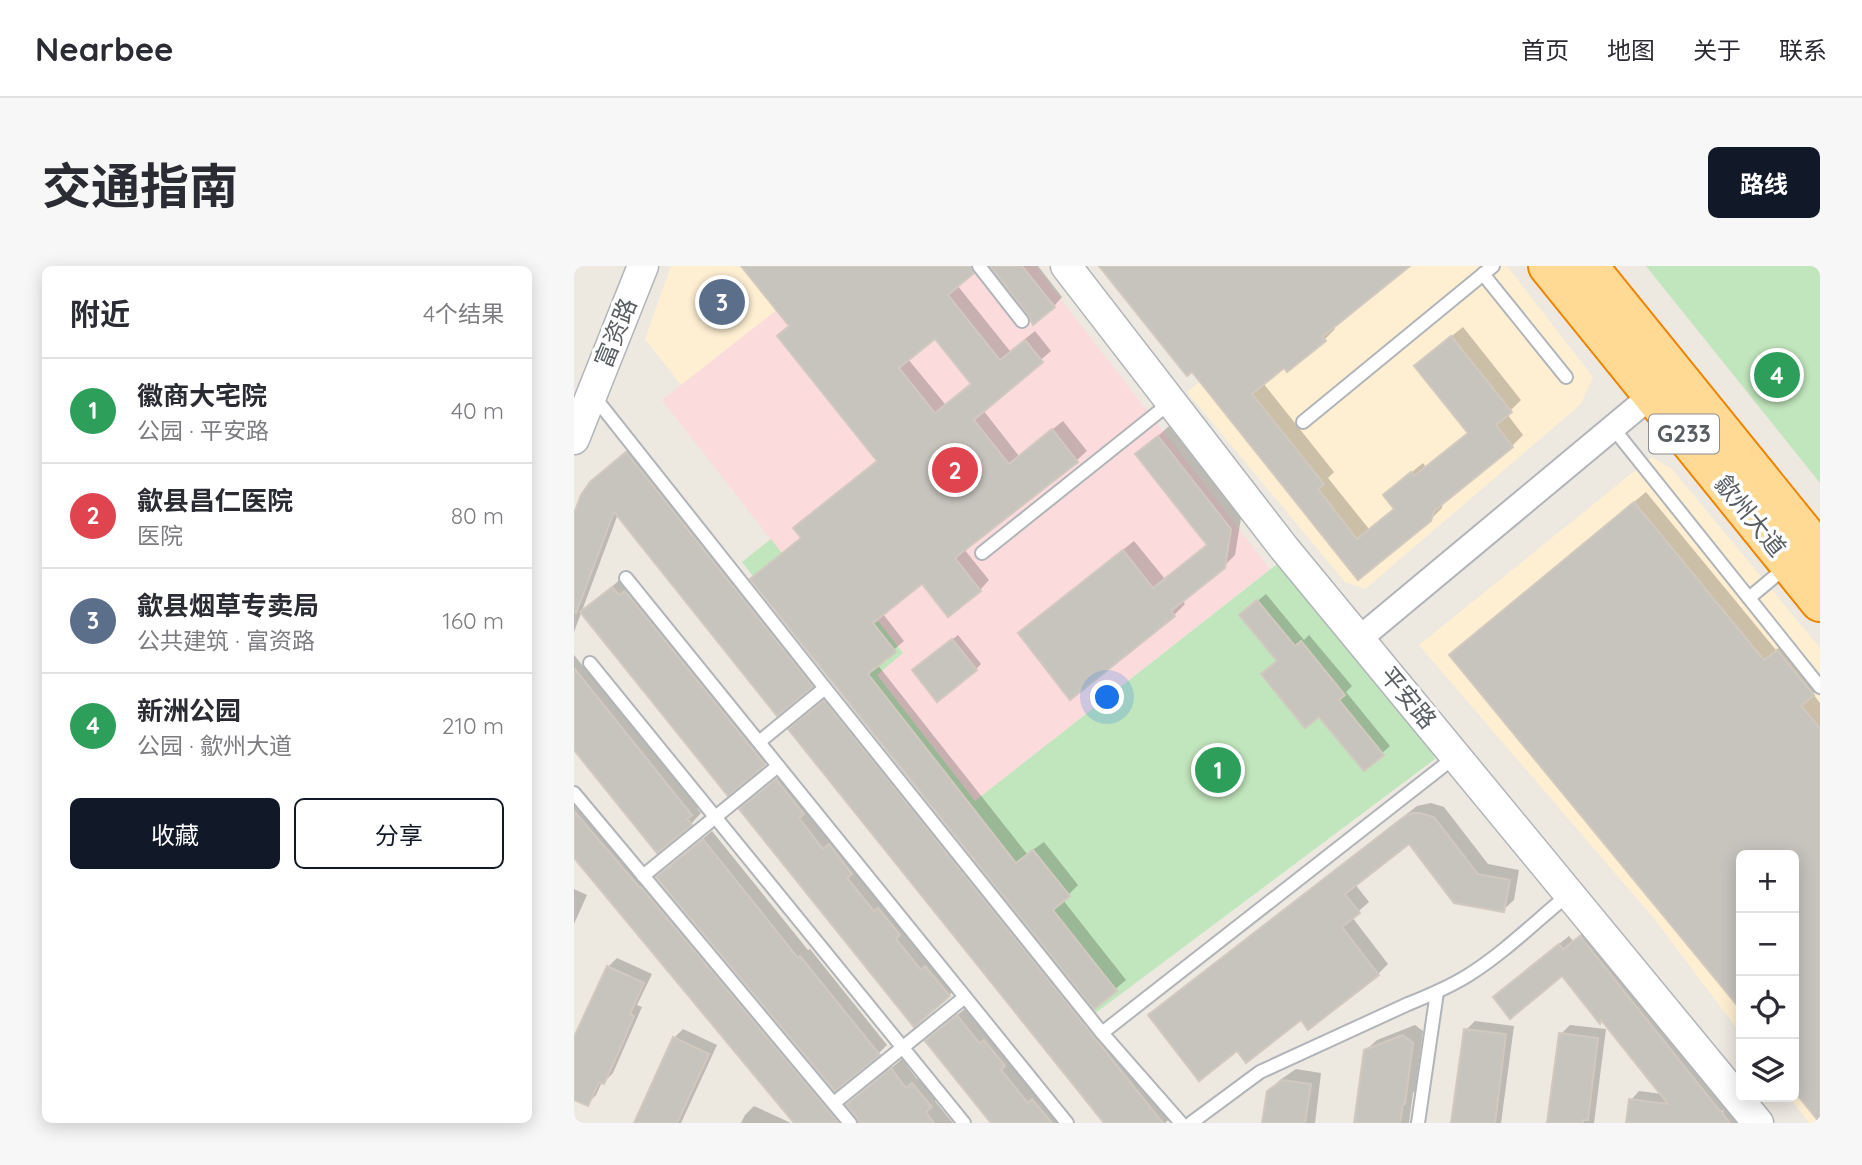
<!DOCTYPE html>
<html lang="zh">
<meta charset="utf-8">
<style>
body{margin:0;font-family:Quicksand,"Noto Sans SC",sans-serif;background:#f7f7f7;color:#2b2b33}
.controls{position:absolute;right:21px;bottom:21px;display:grid;overflow:hidden;border-radius:10px;box-shadow:0 4px 18px #0003}
.controls button{width:63px;height:63px;display:grid;place-items:center;padding:0;border:0;border-bottom:2px solid #e1e1e2;background:#fff;color:#2b2b33;font:35px sans-serif}
.you{position:absolute;left:534px;top:432px;width:24px;height:24px;margin:-18px;border:5px solid #fff;border-radius:50%;background:#1a73e8;box-shadow:0 0 0 10px #1a73e833}
.badge{display:grid;place-items:center;width:46px;height:46px;border-radius:50%;background:#111827;color:#fff;font-size:23px;font-weight:700}
.pin{position:absolute;translate:-50% -50%;border:4px solid #fff;box-shadow:0 2px 7px #0006}
.list{margin:0;padding:0;list-style:none}
h2{display:flex;justify-content:space-between;align-items:center;height:91px;margin:0;padding:0 28px;font-size:30px}
h2 small{font-size:23px;font-weight:400;color:#7c7c81}
.list li{display:grid;grid-template-columns:46px 1fr auto;gap:21px;align-items:center;box-sizing:border-box;height:105px;padding:0 28px;border-top:2px solid #e1e1e2}
.list b{display:block;font-size:26px;white-space:nowrap}
.list p{margin:0;font-size:23px;white-space:nowrap;color:#7c7c81}
.list em{font-size:23px;font-style:normal;color:#7c7c81}
.actions{display:flex;gap:14px;padding:21px 28px}
.actions a{flex:1;padding:16px 0;border:2px solid #111827;border-radius:10px;text-align:center;font-size:24px;color:#111827}
.actions .main{background:#111827;color:#fff}
.icon{flex:none;width:38px;height:38px;fill:none;stroke:currentColor;stroke-width:2;stroke-linecap:round;stroke-linejoin:round}
.map{position:relative;flex:none;width:1246px;height:857px;overflow:hidden;border-radius:10px}
header{display:flex;align-items:center;gap:42px;box-sizing:border-box;height:98px;padding:0 35px;background:#fff;border-bottom:2px solid #e1e1e2}
header strong{font-size:33px}
nav{display:flex;gap:38px;margin-inline-start:auto;font-size:24px}
.intro{display:flex;align-items:center;justify-content:space-between;box-sizing:border-box;height:168px;padding:0 42px}
h1{margin:0;font-size:49px}
.button{padding:18px 32px;border-radius:10px;background:#111827;color:#fff;font-size:24px;font-weight:700}
main{display:flex;gap:42px;padding:0 42px}
aside{flex:1;background:#fff;border-radius:10px;box-shadow:0 4px 18px #0003}
.map>svg:first-child{display:block}
.commercial{fill:#feefd3}
.medical{fill:#fbdbdc}
.green{fill:#c1e5bc}
.shadow{fill:#0003;fill-rule:evenodd}
.building{fill:#c7c3bd;stroke:#d1c9bf;stroke-width:2;fill-rule:evenodd}
.lines{fill:none;stroke-linecap:round;stroke-linejoin:round}
.service-casing{stroke:#b1b5b9;stroke-width:16}
.minor-casing{stroke:#b1b5b9;stroke-width:28}
.tertiary-casing{stroke:#b1b5b9;stroke-width:33}
.trunk-casing{stroke:#ed8500;stroke-width:42}
.service{stroke:#fff;stroke-width:12}
.minor{stroke:#fff;stroke-width:24}
.tertiary{stroke:#fff;stroke-width:30}
.trunk{stroke:#ffda94;stroke-width:38}
.labels{text-anchor:middle;stroke-width:7;stroke-linejoin:round;paint-order:stroke}
.shield{fill:#fff;stroke:#8b8e91;stroke-width:2}
.shield-label{font-size:23px;font-weight:bold;fill:#595e62}
.street-label{font-size:24px;fill:#595e62;stroke:#fff}
</style>
<header>
<strong>Nearbee</strong>
<nav><a>首页</a><a>地图</a><a>关于</a><a>联系</a></nav>
</header>
<div class="intro"><h1>交通指南</h1><a class="button">路线</a></div>
<main>
<aside>
<h2>附近<small>4个结果</small></h2>
<ul class="list">
<li><span class="badge" style="background:#2e9e5b">1</span><div><b>徽商大宅院</b><p>公园 · 平安路</p></div><em>40 m</em></li>
<li><span class="badge" style="background:#e0444e">2</span><div><b>歙县昌仁医院</b><p>医院</p></div><em>80 m</em></li>
<li><span class="badge" style="background:#5c6f8a">3</span><div><b>歙县烟草专卖局</b><p>公共建筑 · 富资路</p></div><em>160 m</em></li>
<li><span class="badge" style="background:#2e9e5b">4</span><div><b>新洲公园</b><p>公园 · 歙州大道</p></div><em>210 m</em></li>
</ul>
<div class="actions"><a class="main">收藏</a><a>分享</a></div>
</aside>
<div class="map">
<svg width="1246" height="857" viewBox="0 0 1246 857">
<rect width="100%" height="100%" fill="#ede8e0"/>
<g class="commercial">
<path d="M97 0H259L107 119 71 73Z"/>
<path d="M773 0H933L1019 111 1007 138 791 323 771 316 613 126Z"/>
<path d="M1078 191 1098 203 1246 382V857H1235L1215 831H1220V589H1167V768L1082 655 845 379Z"/>
</g>
<path class="medical" d="M259 0H461L696 303 401 535 302 408 304 355 277 376 88 134Z"/>
<g class="green">
<path d="M1072 0H1246V217Z"/>
<path d="M197 273 277 376 304 355 329 387 303 409 401 535 707 295 857 479 861 493 520 748 168 296Z"/>
</g>
<g class="shadow">
<path d="M182 0H390L383 19 436 85 461 65 477 85 409 144 445 190 489 155 513 185 503 194 390 283 415 314 406 324 349 316 309 348 330 375 303 398 453 588 470 576 504 619 489 634 552 714 520 741 178 313 228 271 305 194 217 59ZM361 71 398 117 371 138 334 93Z"/>
<path d="M418 0H464L488 31 480 40 456 49Z"/>
<path d="M527 0H833L759 60 761 63 750 74 710 100 689 117 760 206 754 212 795 263 821 242 822 219 849 197 852 201 895 166 853 90 889 61 947 134 933 148 949 169 938 180 869 235 868 242 856 254 784 312 618 104Z"/>
<path d="M595 160 667 252 661 289 649 301 608 334 611 338 600 349 496 431 446 368 457 357 560 275 591 313 634 278 563 189Z"/>
<path d="M63 177 248 409 238 419 44 248 0 366V253L19 214 31 203Z"/>
<path d="M1072 226 1202 384 1215 374 1246 411V421L1239 428 1246 437V856L1220 822V589H1167V741L877 390 889 378Z"/>
<path d="M50 310 58 319 63 315 202 486 190 498 8 347Z"/>
<path d="M692 328 730 374 735 369 778 420 772 426 816 480 790 503 705 394 675 342Z"/>
<path d="M384 369 407 398 402 403 346 399Z"/>
<path d="M0 389 13 405 18 401 127 537 123 542 127 547 117 558 0 481Z"/>
<path d="M260 426 600 849 591 857H532L226 454Z"/>
<path d="M212 505 379 725 371 734 176 535Z"/>
<path d="M0 522 280 853 288 855 274 839 328 793 343 813 349 808 367 830 361 835 379 857H222L0 590Z"/>
<path d="M857 537 870 541 914 598 945 604 940 634 929 644 835 576 781 618 795 636 778 651 814 698 804 708 727 752 663 783 577 749 587 739 843 540Z"/>
<path d="M138 565 234 684 236 683 313 779 305 787 93 602Z"/>
<path d="M0 623 13 629 0 658Z"/>
<path d="M1015 663 1171 857H1111L1057 834 1065 825 1088 828 1028 753 1026 756 988 708 930 723 995 670 999 675Z"/>
<path d="M43 692 78 708 63 739 68 741 39 807 30 816H28L22 829 13 838 0 832V775L34 701Z"/>
<path d="M394 740 498 857H419L353 775Z"/>
<path d="M901 755 940 760 927 857H879L892 764Z"/>
<path d="M841 759 849 765 841 825 839 827 835 857H782L791 785 803 774Z"/>
<path d="M996 759 1032 763 1020 857H975L987 768Z"/>
<path d="M109 763 143 779 107 857H61L100 772Z"/>
<path d="M722 803 747 807 741 857H690L694 826 706 814Z"/>
<path d="M180 840 217 857H167L171 849Z"/>
</g>
<g class="building">
<path d="M167 0H396L400 7 374 29 426 94 451 74 469 96 400 154 435 198 478 163 504 196 381 292 407 325 374 351 348 318 299 357 322 386 294 408 442 597 459 584 496 630 479 644 543 725 520 743 176 313 227 272 219 262 303 195 203 70 215 60ZM361 73 397 118 361 147 325 102Z"/>
<path d="M416 0H448L481 41 459 59 455 50Z"/>
<path d="M525 0H836L748 71 752 75 713 106 710 102 678 128 750 218 744 223 783 273 820 243 809 229 837 206 840 210 894 167 840 100 877 70 938 146 922 159 939 181 860 245 857 255 784 314 618 106 613 110Z"/>
<path d="M584 170 657 263 651 302 597 345 601 350 496 434 444 367 549 284 579 322 633 279 561 188Z"/>
<path d="M52 186 239 421 203 450 40 246 2 347 0 346V248L7 229 16 216Z"/>
<path d="M1060 236 1190 394 1203 384 1240 429 1227 440 1246 462V857L1220 825V589H1167V744L875 389Z"/>
<path d="M38 321 45 329 51 325 190 497 191 499 154 530 6 346Z"/>
<path d="M683 334 721 380 727 375 771 429 765 434 810 489 790 505 745 451 731 462 687 408 703 395 665 349Z"/>
<path d="M378 373 403 404 363 436 338 404Z"/>
<path d="M0 402 118 549 113 553 118 559 83 587 0 484Z"/>
<path d="M250 434 524 776 589 857H530L214 463Z"/>
<path d="M202 513 230 548 225 552 249 583 255 578 278 608 273 612 300 645 304 642 326 669 322 673 347 704 351 700 376 730 340 761 165 543Z"/>
<path d="M0 545 66 622 67 621 265 857H220L0 592Z"/>
<path d="M838 547H846L860 551 904 608 936 614 930 646 880 637 835 578 771 628 786 647 768 661 805 709 734 764 727 754 672 797 663 785 625 815 574 749 831 550Z"/>
<path d="M129 573 224 692 226 690 306 789 261 825 82 611Z"/>
<path d="M1006 670 1146 845H1149V848L1156 857H1052L1055 833 1094 838 1027 754 1026 758 988 710 936 753 919 731 985 678 989 683Z"/>
<path d="M33 700 70 717 56 748 60 750 46 783 30 818 25 816 14 840 0 834V771Z"/>
<path d="M383 749 405 777 410 774 431 800 427 804 454 837 458 833 478 857H417L351 775Z"/>
<path d="M890 763 932 768 921 857H877Z"/>
<path d="M985 767 1024 772 1014 854H1009V857H973Z"/>
<path d="M829 769 839 777 831 838H829L826 857H780L790 784Z"/>
<path d="M99 771 135 788 103 857H60Z"/>
<path d="M317 802 332 822 338 817 358 841 352 846 360 857H285L283 851 272 839Z"/>
<path d="M709 814 737 818 731 857H688L693 825Z"/>
</g>
<g class="lines">
<defs>
<g id="service">
<path d="M405 0 448 55"/>
<path d="M909 8 992 111"/>
<path d="M18 128 251 422 528 767 607 857"/>
<path d="M729 156 919 0"/>
<path d="M1039 162 1246 421"/>
<path d="M408 287 597 136"/>
<path d="M52 312 493 857"/>
<path d="M1175 332 1212 301"/>
<path d="M16 397 390 857"/>
<path d="M185 476 251 422"/>
<path d="M0 527 276 857"/>
<path d="M69 610 204 500"/>
<path d="M528 767 882 490"/>
<path d="M260 837 391 731"/>
<path d="M617 857 686 806 834 738C854 730 875 721 893 710 930 687 962 655 995 628"/>
<path d="M844 857 863 726"/>
</g>
<path id="minor" d="M785 373 1078 129"/>
<g id="tertiary">
<path d="M492 0 710 282 1184 857"/>
<path d="M0 173 69 0"/>
</g>
<g id="trunk">
<path d="M974 0 1246 336"/>
<path d="M1014 0 1246 287"/>
</g>
</defs>
<use href="#service" class="service-casing"/>
<use href="#minor" class="minor-casing"/>
<use href="#tertiary" class="tertiary-casing"/>
<use href="#trunk" class="trunk-casing"/>
<use href="#service" class="service"/>
<use href="#minor" class="minor"/>
<use href="#tertiary" class="tertiary"/>
<use href="#trunk" class="trunk"/>
</g>
<g class="labels">
<rect class="shield" x="1075" y="148.5" width="70" height="39" rx="5"/>
<g class="shield-label">
<text x="1110" y="176">G233</text>
</g>
<g class="street-label">
<text transform="translate(42 67) rotate(-68)" y="8">富资路</text>
<text transform="translate(1176 250) rotate(51)" y="8">歙州大道</text>
<text transform="translate(834 432) rotate(50)" y="8">平安路</text>
</g>
</g>
</svg>
<div class="controls">
<button>+</button>
<button>−</button>
<button><svg class="icon" aria-label="locate" viewBox="0 0 24 24"><circle cx="12" cy="12" r="6"/><path d="M12 2v4M12 18v4M2 12h4M18 12h4"/></svg></button>
<button><svg class="icon" aria-label="layers" viewBox="0 0 24 24"><path d="M12 4l9 5-9 5-9-5zM3 14l9 5 9-5"/></svg></button>
</div>
<div class="you"></div>
<div class="pin badge" style="left:644px;top:504px;background:#2e9e5b">1</div>
<div class="pin badge" style="left:381px;top:204px;background:#e0444e">2</div>
<div class="pin badge" style="left:148px;top:36px;background:#5c6f8a">3</div>
<div class="pin badge" style="left:1203px;top:109px;background:#2e9e5b">4</div>
</div>
</main>
